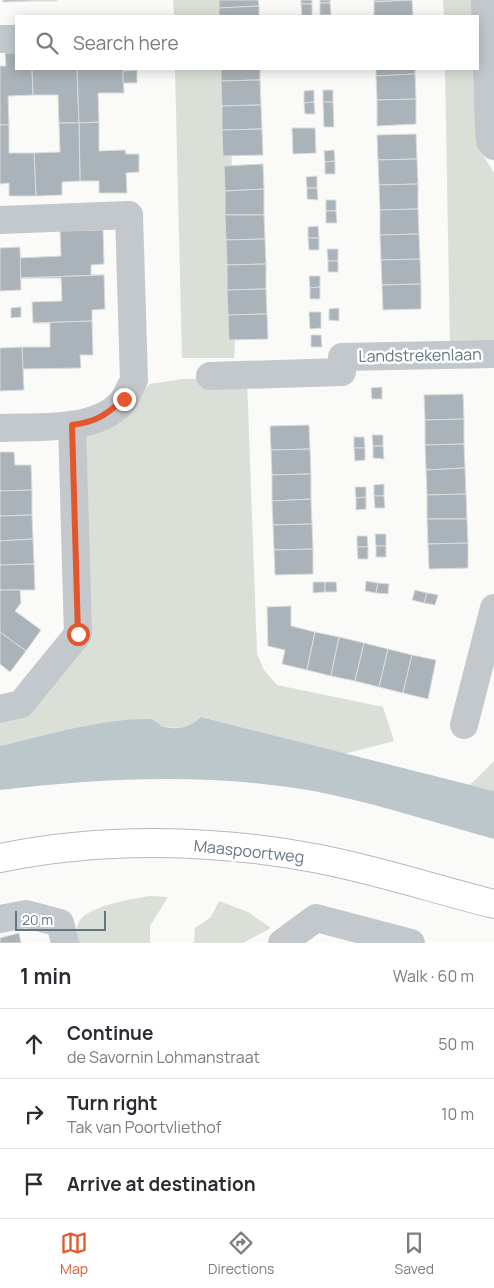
<!DOCTYPE html>
<meta charset="utf-8">
<style>
body{margin:0;font-family:Manrope,sans-serif;background:#f2f2f3;color:#2b2b33}
.scale{position:absolute;left:15px;bottom:12px;width:91px;box-sizing:border-box;padding-left:5px;border:2px solid #657683;border-top:0;font-size:14px;line-height:18px;white-space:nowrap;color:#657683;-webkit-text-stroke:4px #fff;paint-order:stroke}
.stop{position:absolute;width:15px;height:15px;margin:-11px;border:4px solid #e4572e;border-radius:50%;background:#fff}
.stop.end{background:#e4572e;border-color:#fff;box-shadow:0 1px 5px #0008}
.list{margin:0;padding:0;list-style:none}
h2{display:flex;justify-content:space-between;align-items:center;height:65px;margin:0;padding:0 20px;font-size:21px}
h2 small{font-size:16px;font-weight:400;color:#7c7c81}
.list li{display:grid;grid-template-columns:32px 1fr auto;gap:15px;align-items:center;box-sizing:border-box;height:70px;padding:0 20px;border-top:1px solid #e1e1e2}
.list b{display:block;font-size:19px;white-space:nowrap}
.list p{margin:0;font-size:16px;white-space:nowrap;color:#7c7c81}
.list em{font-size:16px;font-style:normal;color:#7c7c81}
.icon{flex:none;width:28px;height:28px;fill:none;stroke:currentColor;stroke-width:2;stroke-linecap:round;stroke-linejoin:round}
.map{position:relative;flex:none;width:494px;height:943px;overflow:hidden}
.search{position:absolute;background:#fff;box-shadow:0 2px 12px #0003;left:15px;right:15px;top:15px;height:55px;display:flex;align-items:center;gap:12px;box-sizing:border-box;padding:0 18px;border-radius:0px;color:#7c7c81;font-size:19px}
.sheet{height:275px;background:#fff}
nav{display:flex;justify-content:space-around;align-items:center;box-sizing:border-box;height:70px;border-top:1px solid #e1e1e2;background:#fff;font-size:14px;color:#7c7c81}
nav a{display:grid;justify-items:center;gap:2px}
nav .on{color:#e4572e}
.map>svg:first-child{display:block}
.green{fill:#dadfd7}
.water{fill:#bbc7cb}
.building{fill:#aab3b9;stroke:#dcdcda}
.lines{fill:none;stroke-linecap:round;stroke-linejoin:round}
.secondary-casing{stroke:#b3babf;stroke-width:30}
.minor{stroke:#c3c8cc;stroke-width:28}
.secondary{stroke:#fff;stroke-width:28}
.route{stroke:#e4572e;stroke-width:6}
.labels{text-anchor:middle;stroke-width:5;stroke-linejoin:round;paint-order:stroke}
.street-label{font-size:16px;fill:#657683;stroke:#fff}
</style>
<div class="map">
<svg width="494" height="943" viewBox="0 0 494 943">
<rect width="100%" height="100%" fill="#fafaf8"/>
<g class="green">
<path d="M173 0H228L229 16H174Z"/>
<path d="M443 0H479L481 152 494 173V343L450 344 445 69H478V16H444Z"/>
<path d="M175 69H230L235 339 234 358H182Z"/>
<path d="M183 379H247L257 654 264 670 277 685 383 707 394 741 344 754 202 717C190 729 175 730 160 725L33 738 0 746V718L72 656 74 441 116 419 150 384Z"/>
<path d="M494 761V791L470 785Z"/>
<path d="M150 896 168 897 150 926V943H79C77 937 75 930 78 924 84 906 133 899 150 896Z"/>
<path d="M219 901 248 912 271 928 243 943H194L195 928 211 917Z"/>
</g>
<path class="water" d="M201 717 494 791V839C440 824 387 807 333 795 222 772 111 777 0 790V746C42 736 106 718 149 719 154 719 158 724 162 726 176 731 191 727 201 717Z"/>
<g class="building">
<path d="M3 0H30V1L3 2Z"/>
<rect x="30" y="0" width="27" height="1"/>
<path d="M219 0H258L259 6 219 8Z"/>
<rect x="301" y="0" width="11" height="4"/>
<rect x="320" y="0" width="10" height="3"/>
<path d="M374 0H412L374 2Z"/>
<path d="M412 0 413 16H374V2Z"/>
<path d="M320 3H330L331 15H320Z"/>
<path d="M301 4H312V15L302 16Z"/>
<path d="M259 6V16H219V8Z"/>
<path d="M5 53H16V69H32L33 95 8 96 9 125H0V66H6Z"/>
<path d="M32 69H77L79 123H59L58 95H33Z"/>
<path d="M77 69H123L124 93H98L99 122 79 123Z"/>
<path d="M221 69H260V80L221 81Z"/>
<path d="M376 69H415V74L376 76Z"/>
<path d="M137 70V83H123V71Z"/>
<path d="M415 74 416 99 377 100 376 76Z"/>
<path d="M260 80 261 105 222 106 221 81Z"/>
<path d="M314 90V102L304 103V91Z"/>
<rect x="323" y="90" width="10" height="12"/>
<path d="M416 99V124L377 126V100Z"/>
<path d="M314 102 315 114H305L304 103Z"/>
<path d="M323 102H333L334 127H324Z"/>
<path d="M261 105 262 129 222 130V106Z"/>
<path d="M99 122V151L125 150 126 154H139V172L126 173 127 193H99V181H80L79 123Z"/>
<path d="M59 123H79L80 181 62 182V195L36 196 34 153 60 152Z"/>
<path d="M0 125H9V153H34L36 196H9V183L0 184Z"/>
<path d="M292 128H315L316 153 293 154Z"/>
<path d="M262 129 263 155 223 156 222 130Z"/>
<path d="M416 134 417 159 378 160 377 135Z"/>
<path d="M334 150 335 161 325 162 324 151Z"/>
<path d="M417 159 418 184 379 185 378 160Z"/>
<path d="M335 161V174H325V162Z"/>
<path d="M263 164 264 189 225 191 224 166Z"/>
<path d="M317 176V188H307L306 177Z"/>
<path d="M418 184V209L380 210 379 185Z"/>
<path d="M307 188H317L318 200 307 199Z"/>
<path d="M264 189V215H225V191Z"/>
<rect x="326" y="200" width="10" height="11"/>
<path d="M418 209 419 234 380 235V210Z"/>
<path d="M326 211H336L337 223H326Z"/>
<path d="M225 215H264L265 239 226 240Z"/>
<path d="M318 226 319 238H308V227Z"/>
<path d="M103 230 104 264 91 265V275H104L20 278 19 258 61 256 60 231Z"/>
<path d="M419 234 420 259 381 260 380 235Z"/>
<path d="M308 238H319V250H309Z"/>
<path d="M265 239 266 264 227 265 226 240Z"/>
<path d="M20 247 21 290 0 291V248Z"/>
<path d="M327 249H338V261H328Z"/>
<path d="M420 259 421 284 382 285 381 260Z"/>
<rect x="328" y="261" width="10" height="11"/>
<path d="M266 264V289L227 290V265Z"/>
<path d="M104 275 105 309 92 310V321L33 323 32 302 62 301 61 278H21Z"/>
<path d="M309 276H320V287L310 288Z"/>
<path d="M421 284V309L383 310 382 285Z"/>
<path d="M320 287V299H310V288Z"/>
<path d="M266 289 267 314 228 315 227 290Z"/>
<path d="M21 307V317L11 318V308Z"/>
<path d="M339 308V321L329 320V309Z"/>
<path d="M309 312H321V328L310 329Z"/>
<path d="M267 314 268 339 229 340 228 315Z"/>
<path d="M92 321 93 355H80L81 368 22 369V347H50V323H33Z"/>
<path d="M311 335H321L322 347H311Z"/>
<path d="M22 347 24 390 0 391V348Z"/>
<path d="M382 387V399H372L371 388Z"/>
<path d="M463 394 464 419 425 420 424 395Z"/>
<path d="M464 419V444L425 445V420Z"/>
<path d="M309 425 310 449 271 450 270 426Z"/>
<path d="M372 435H383V446H373Z"/>
<path d="M354 437H364L365 448H354Z"/>
<path d="M464 444 465 468 426 470 425 445Z"/>
<path d="M373 446H383L384 459 373 458Z"/>
<path d="M354 448H365V460L355 461Z"/>
<path d="M310 449 311 474 272 475 271 450Z"/>
<path d="M0 452H14L15 465H31L32 490 0 491Z"/>
<path d="M465 468 466 494 427 495 426 470Z"/>
<path d="M311 474V499L272 501V475Z"/>
<path d="M384 484V496H374V485Z"/>
<path d="M355 487H366V497L356 498Z"/>
<path d="M32 490V515L0 516V491Z"/>
<path d="M466 494 467 519H427V495Z"/>
<path d="M374 496H384L385 508H375Z"/>
<path d="M366 497V509L356 510V498Z"/>
<path d="M311 499 312 524 273 525 272 501Z"/>
<path d="M32 515 33 539 0 541V516Z"/>
<path d="M427 519H467L468 543 428 544Z"/>
<path d="M312 524 313 549 274 550 273 525Z"/>
<path d="M375 534H386V546H376Z"/>
<path d="M357 536H367L368 547H357Z"/>
<path d="M33 539 34 564 0 565V541Z"/>
<path d="M468 543V568L429 569 428 544Z"/>
<rect x="376" y="546" width="10" height="11"/>
<path d="M357 547H368V559H358Z"/>
<path d="M313 549V574L275 575 274 550Z"/>
<path d="M34 564 35 590H0V565Z"/>
<path d="M366 581 378 583 376 593 365 591Z"/>
<path d="M313 582H325V592L313 593Z"/>
<path d="M325 582H336L337 592H325Z"/>
<path d="M378 583 389 584 388 594 376 593Z"/>
<path d="M0 590H20L21 603 15 611 41 630 26 651 0 632Z"/>
<path d="M415 590 427 593 424 603 412 600Z"/>
<path d="M427 593 438 595 435 605 424 603Z"/>
<path d="M291 606V626L315 632 307 670 282 664 285 650 268 646 267 607Z"/>
<path d="M0 632 26 651 10 672 0 664Z"/>
<path d="M315 632 339 637 331 676 307 670Z"/>
<path d="M339 637 364 643 355 681 331 676Z"/>
<path d="M364 643 388 649 379 687 355 681Z"/>
<path d="M388 649 412 655 403 693 379 687Z"/>
<path d="M412 655 436 660 428 699 403 693Z"/>
<path d="M19 933 21 943H0V938Z"/>
</g>
<g class="lines">
<defs>
<path id="secondary" d="M0 858C102 837 211 839 314 858 374 869 434 889 494 904"/>
</defs>
<use href="#secondary" class="secondary-casing"/>
<g class="minor">
<path d="M485 0 489 128 490 141 494 146"/>
<path d="M0 39H16"/>
<path d="M0 220 129 215 134 380C131 386 128 392 125 398 102 433 37 426 0 428"/>
<path d="M210 376 342 372V357L494 354"/>
<path d="M0 709 21 704 78 634 72 425"/>
<path d="M464 725 494 608"/>
<path d="M0 919 26 914 60 923 65 943"/>
<path d="M282 943 316 918 411 943"/>
</g>
<use href="#secondary" class="secondary"/>
</g>
<g class="lines">
<path class="route" d="M78 634 72 425C96 422 106 415 124 399"/>
</g>
<g class="labels">
<g class="street-label">
<text transform="translate(420 355) rotate(-1)" y="6">Landstrekenlaan</text>
<text transform="translate(249 851) rotate(6)" y="6">Maaspoortweg</text>
</g>
</g>
</svg>
<div class="scale">20 m</div>
<div class="stop" style="left:78px;top:634px"></div>
<div class="stop end" style="left:124px;top:399px"></div>
<div class="search"><svg class="icon" aria-label="search" viewBox="0 0 24 24"><circle cx="10" cy="10" r="6"/><path d="M15 15l6 6"/></svg>Search here</div>
</div>
<section class="sheet">
<h2>1 min<small>Walk · 60 m</small></h2>
<ul class="list">
<li><svg class="icon" aria-label="ahead" viewBox="0 0 24 24"><path d="M12 20V5M6 11l6-6 6 6"/></svg><div><b>Continue</b><p>de Savornin Lohmanstraat</p></div><em>50 m</em></li>
<li><svg class="icon" aria-label="right" viewBox="0 0 24 24"><path d="M7 20v-9h11M14 6l5 5-5 5"/></svg><div><b>Turn right</b><p>Tak van Poortvliethof</p></div><em>10 m</em></li>
<li><svg class="icon" aria-label="arrive" viewBox="0 0 24 24"><path d="M6 21V4h12l-3 4 3 4H6"/></svg><div><b>Arrive at destination</b></div></li>
</ul>
</section>
<nav>
<a class="on"><svg class="icon" aria-label="map" viewBox="0 0 24 24"><path d="M3 6l6-2 6 2 6-2v14l-6 2-6-2-6 2zM9 4v14M15 6v14"/></svg>Map</a>
<a><svg class="icon" aria-label="directions" viewBox="0 0 24 24"><path d="M12 3l9 9-9 9-9-9zM9 14v-3h6M13 9l2 2-2 2"/></svg>Directions</a>
<a><svg class="icon" aria-label="saved" viewBox="0 0 24 24"><path d="M7 4h10v16l-5-4-5 4z"/></svg>Saved</a>
</nav>
